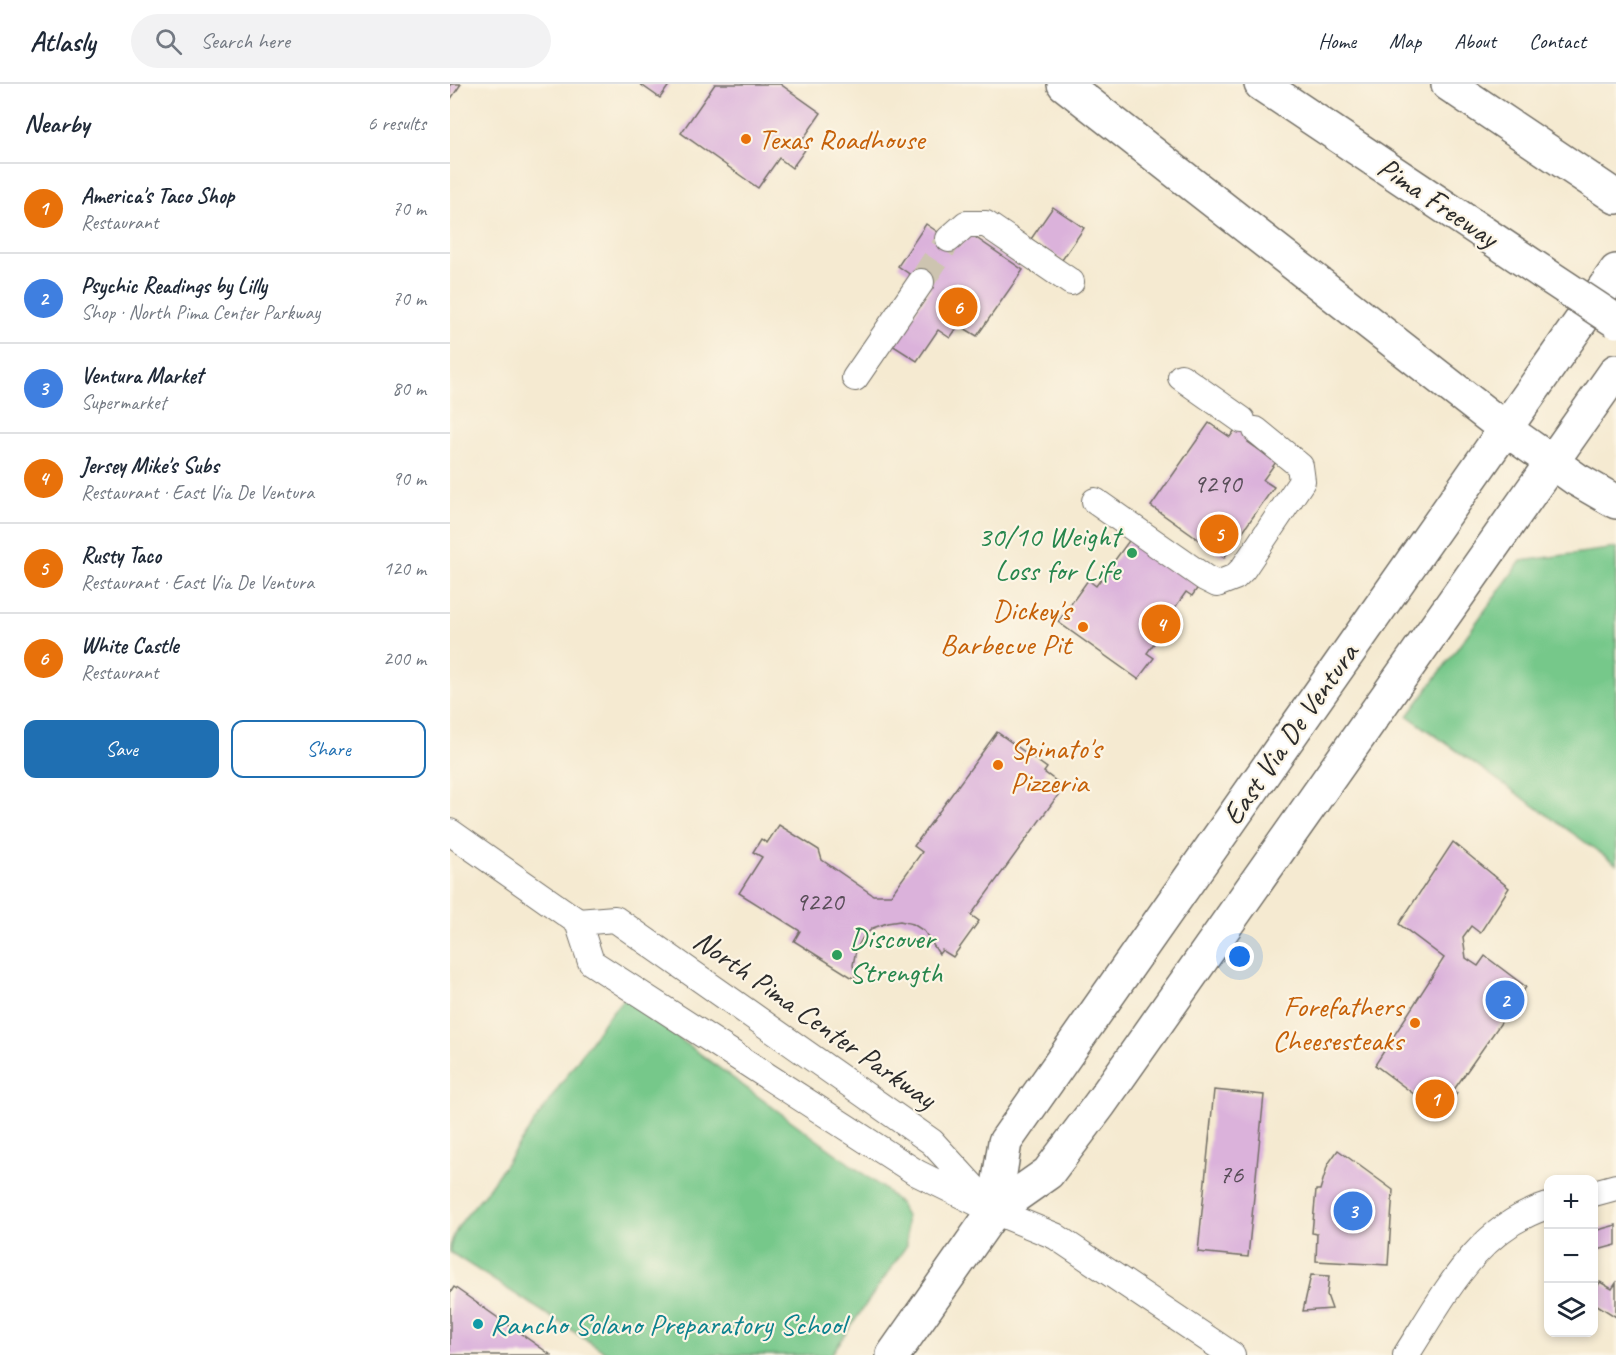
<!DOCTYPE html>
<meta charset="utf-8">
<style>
body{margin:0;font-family:Caveat,sans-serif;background:#f2f2f3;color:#1f2937}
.controls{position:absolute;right:18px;bottom:18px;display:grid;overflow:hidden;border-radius:12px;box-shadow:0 3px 9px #0003}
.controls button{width:54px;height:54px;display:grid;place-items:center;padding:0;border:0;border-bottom:2px solid #e0e1e3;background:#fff;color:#1f2937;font:30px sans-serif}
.you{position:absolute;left:790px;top:873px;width:21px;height:21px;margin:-15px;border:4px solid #fff;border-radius:50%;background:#1a73e8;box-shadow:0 0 0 9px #1a73e833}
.badge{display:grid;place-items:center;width:39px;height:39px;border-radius:50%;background:#1f6fb2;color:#fff;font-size:20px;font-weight:700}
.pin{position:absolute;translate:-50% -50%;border:3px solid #fff;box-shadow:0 2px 6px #0006}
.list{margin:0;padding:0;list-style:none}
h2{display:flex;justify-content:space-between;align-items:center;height:78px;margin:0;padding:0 24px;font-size:26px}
h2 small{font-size:20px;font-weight:400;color:#747a83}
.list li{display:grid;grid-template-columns:39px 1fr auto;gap:18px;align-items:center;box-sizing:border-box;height:90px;padding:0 24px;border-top:2px solid #e0e1e3}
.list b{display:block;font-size:22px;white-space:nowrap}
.list p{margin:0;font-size:20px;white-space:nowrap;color:#747a83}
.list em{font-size:20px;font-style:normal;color:#747a83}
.actions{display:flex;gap:12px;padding:18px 24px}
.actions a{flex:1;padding:14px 0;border:2px solid #1f6fb2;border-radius:12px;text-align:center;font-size:21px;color:#1f6fb2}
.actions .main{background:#1f6fb2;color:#fff}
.icon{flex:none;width:33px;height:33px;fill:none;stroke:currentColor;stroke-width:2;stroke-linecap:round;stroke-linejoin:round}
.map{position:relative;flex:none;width:1166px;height:1271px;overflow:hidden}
header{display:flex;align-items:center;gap:36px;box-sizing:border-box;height:84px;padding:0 30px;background:#fff;border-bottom:2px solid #e0e1e3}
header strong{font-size:28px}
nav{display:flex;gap:33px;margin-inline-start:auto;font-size:21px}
.search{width:420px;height:54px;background:#f2f2f3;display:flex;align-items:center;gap:15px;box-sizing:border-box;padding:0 21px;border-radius:33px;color:#747a83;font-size:22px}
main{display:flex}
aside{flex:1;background:#fff}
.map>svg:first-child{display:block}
.green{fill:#76c88a;stroke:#507a5a;stroke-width:1.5}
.building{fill:#dbb2db}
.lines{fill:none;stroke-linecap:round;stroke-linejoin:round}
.minor-tunnel{stroke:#cdc4b0;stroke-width:26;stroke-dasharray:26 13;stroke-linecap:butt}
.minor-casing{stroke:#726e65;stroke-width:28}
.major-casing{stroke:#726e65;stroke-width:36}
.highway-casing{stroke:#726e65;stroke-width:36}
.minor{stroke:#fff;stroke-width:26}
.major{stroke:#fff;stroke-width:33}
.highway{stroke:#fff;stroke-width:33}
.highway-bridge-casing{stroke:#726e65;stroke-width:36;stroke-linecap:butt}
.highway-bridge{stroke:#fff;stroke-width:33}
.food-dot{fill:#e8710a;stroke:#fcf5e5;stroke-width:2}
.leisure-dot{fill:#2e9e5b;stroke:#fcf5e5;stroke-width:2}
.culture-dot{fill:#0f9aa8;stroke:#fcf5e5;stroke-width:2}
.labels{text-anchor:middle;stroke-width:4.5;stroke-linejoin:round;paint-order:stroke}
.number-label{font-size:27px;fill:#574d57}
.food-label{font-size:30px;fill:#c56008;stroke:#fcf5e5;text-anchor:start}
.street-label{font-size:30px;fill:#2b2b2b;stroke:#fcf5e5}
.leisure-label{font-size:30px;fill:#27864d;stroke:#fcf5e5;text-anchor:end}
.culture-label{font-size:30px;fill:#0d838f;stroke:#fcf5e5;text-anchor:start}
</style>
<header>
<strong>Atlasly</strong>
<div class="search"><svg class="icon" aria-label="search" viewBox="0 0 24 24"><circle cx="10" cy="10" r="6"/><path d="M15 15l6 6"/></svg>Search here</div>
<nav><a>Home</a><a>Map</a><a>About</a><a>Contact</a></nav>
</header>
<main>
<aside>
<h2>Nearby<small>6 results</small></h2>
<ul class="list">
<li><span class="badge" style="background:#e8710a">1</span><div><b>America's Taco Shop</b><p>Restaurant</p></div><em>70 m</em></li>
<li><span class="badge" style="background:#3f7fe0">2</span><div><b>Psychic Readings by Lilly</b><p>Shop · North Pima Center Parkway</p></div><em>70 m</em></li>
<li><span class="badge" style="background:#3f7fe0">3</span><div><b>Ventura Market</b><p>Supermarket</p></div><em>80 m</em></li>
<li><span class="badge" style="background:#e8710a">4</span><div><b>Jersey Mike's Subs</b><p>Restaurant · East Via De Ventura</p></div><em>90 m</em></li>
<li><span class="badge" style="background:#e8710a">5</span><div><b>Rusty Taco</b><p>Restaurant · East Via De Ventura</p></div><em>120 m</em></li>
<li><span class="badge" style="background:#e8710a">6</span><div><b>White Castle</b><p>Restaurant</p></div><em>200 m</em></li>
</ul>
<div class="actions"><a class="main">Save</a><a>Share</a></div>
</aside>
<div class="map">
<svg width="1166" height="1271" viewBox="0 0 1166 1271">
<rect width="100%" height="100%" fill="#fcf5e5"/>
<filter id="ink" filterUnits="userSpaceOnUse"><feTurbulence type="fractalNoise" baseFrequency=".0167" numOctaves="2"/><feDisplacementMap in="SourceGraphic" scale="12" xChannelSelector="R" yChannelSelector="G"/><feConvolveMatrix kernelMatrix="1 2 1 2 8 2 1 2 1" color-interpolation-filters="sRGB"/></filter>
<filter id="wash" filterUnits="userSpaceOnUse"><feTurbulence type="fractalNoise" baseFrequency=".008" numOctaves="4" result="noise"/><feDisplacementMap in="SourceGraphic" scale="24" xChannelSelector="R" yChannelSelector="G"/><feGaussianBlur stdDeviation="1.35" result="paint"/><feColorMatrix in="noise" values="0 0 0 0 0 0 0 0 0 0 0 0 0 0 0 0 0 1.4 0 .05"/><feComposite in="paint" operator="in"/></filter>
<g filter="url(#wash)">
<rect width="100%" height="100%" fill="#f5ead1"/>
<g class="green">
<path d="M1166 464V780L958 632 1071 477Z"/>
<path d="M174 914 434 1105 450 1120 456 1133 457 1161 381 1271H160L0 1168C0 1146 23 1124 36 1108L156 935Z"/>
</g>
<g id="blocks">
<g class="building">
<path d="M0 0H11L0 16Z"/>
<path d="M190 0H220L210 14Z"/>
<path d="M265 0H330L371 29 349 61 355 66 342 84 329 74 308 104 231 49Z"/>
<path d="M603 123 634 144 612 176 581 155Z"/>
<path d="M476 140 510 163 519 149 573 186 527 252 509 241 500 254 488 246 467 277 442 261 481 205 448 182Z"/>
<path d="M797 329 811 339 798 358 826 378 813 396 824 403 774 474 701 422 759 339 780 353Z"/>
<path d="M681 454 749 502 742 512 736 508 721 529 724 531 697 569 704 574 688 595 608 538 638 496 646 502Z"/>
<path d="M547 648 597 684 594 688 614 703 521 831 529 837 503 873 492 866 489 870 474 847 463 840 450 837 437 839 423 844 413 853 406 866 403 881 406 896 344 857 350 847 289 809 312 773 303 768 311 755 317 759 329 741 369 766 372 776 423 811H441L472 768 464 762Z"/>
<path d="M1003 758 1059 804 1030 849 1021 842 1013 853 1016 874 1028 882 1035 872 1076 903 1003 1007 1007 1009 992 1031 925 981 994 874 949 840Z"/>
<path d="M764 1006 814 1011 798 1173 748 1168Z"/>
<path d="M888 1066 943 1106 938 1181 866 1177 867 1150 862 1149 866 1106H870L878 1080Z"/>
<path d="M1166 1141V1161L1144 1167V1147Z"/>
<path d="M861 1191 879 1192 877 1211 882 1225 853 1227Z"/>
<path d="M1150 1198 1162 1205 1166 1199V1233L1144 1219V1209Z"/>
<path d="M4 1203 101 1271H0V1209Z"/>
</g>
</g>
</g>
<g filter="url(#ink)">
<use href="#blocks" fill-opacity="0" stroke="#726e65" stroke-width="1.5"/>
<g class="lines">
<path class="minor-tunnel" d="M471 198 499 155"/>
<defs>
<g id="minor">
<path d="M499 155 516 140H536L621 198"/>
<path d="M731 293 792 336"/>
<path d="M405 294 471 198"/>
<path d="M645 417 755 494 767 500 785 493 793 485 852 397 850 382 806 346"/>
<path d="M0 748 128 838 141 878 467 1089 544 1127 605 1152 782 1271"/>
<path d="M128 838 165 835 482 1058 534 1115"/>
<path d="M1144 1109 1166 1103"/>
<path d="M956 1271C994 1212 1027 1143 1098 1122"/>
</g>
<g id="major">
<path d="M544 1127 555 1058 1166 187"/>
<path d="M443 1271 544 1127 598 1089 650 1020 1166 287"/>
</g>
<g id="highway">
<path d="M614 0 1054 344 1126 395 1166 418"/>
<path d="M811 0 1092 188"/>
<path d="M998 0 1166 113"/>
</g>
</defs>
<use href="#minor" class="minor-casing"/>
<use href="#major" class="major-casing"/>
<use href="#highway" class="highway-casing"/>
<use href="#minor" class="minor"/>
<use href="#major" class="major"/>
<use href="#highway" class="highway"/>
<defs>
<path id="highway-bridge" d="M1092 188 1166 237"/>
</defs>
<use href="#highway-bridge" class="highway-bridge-casing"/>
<use href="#highway-bridge" class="highway-bridge"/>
</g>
</g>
<g class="food-dot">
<circle cx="296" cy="55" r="6"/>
<circle cx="633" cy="543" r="6"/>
<circle cx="548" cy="681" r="6"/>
<circle cx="965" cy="939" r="6"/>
</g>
<g class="leisure-dot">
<circle cx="682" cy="469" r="6"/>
<circle cx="387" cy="871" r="6"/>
</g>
<circle class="culture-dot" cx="28" cy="1240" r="6"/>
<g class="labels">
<g class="number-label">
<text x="767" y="408">9290</text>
<text x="369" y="826">9220</text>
<text x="781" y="1099">76</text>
</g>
<g class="food-label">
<text x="308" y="65">Texas Roadhouse</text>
<text x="621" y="536" text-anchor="end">Dickey's<tspan x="621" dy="34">Barbecue Pit</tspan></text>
<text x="560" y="674">Spinato's<tspan x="560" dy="34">Pizzeria</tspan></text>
<text x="953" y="932" text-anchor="end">Forefathers<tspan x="953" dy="34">Cheesesteaks</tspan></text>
</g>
<g class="street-label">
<text transform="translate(988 118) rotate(34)" y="10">Pima Freeway</text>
<text transform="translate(840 650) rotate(-55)" y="10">East Via De Ventura</text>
<text transform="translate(365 935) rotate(35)" y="10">North Pima Center Parkway</text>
</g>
<g class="leisure-label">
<text x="670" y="462">30/10 Weight<tspan x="670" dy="34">Loss for Life</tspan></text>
<text x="399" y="864" text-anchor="start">Discover<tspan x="399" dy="34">Strength</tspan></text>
</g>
<g class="culture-label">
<text x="40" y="1250">Rancho Solano Preparatory School</text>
</g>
</g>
</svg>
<div class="controls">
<button>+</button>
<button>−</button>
<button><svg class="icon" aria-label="layers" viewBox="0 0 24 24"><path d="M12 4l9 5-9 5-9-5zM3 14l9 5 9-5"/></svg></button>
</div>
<div class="you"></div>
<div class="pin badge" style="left:985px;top:1015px;background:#e8710a">1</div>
<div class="pin badge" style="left:1055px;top:916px;background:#3f7fe0">2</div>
<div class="pin badge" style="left:903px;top:1127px;background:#3f7fe0">3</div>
<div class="pin badge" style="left:711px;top:540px;background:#e8710a">4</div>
<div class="pin badge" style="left:769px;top:450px;background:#e8710a">5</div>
<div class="pin badge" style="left:508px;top:223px;background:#e8710a">6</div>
</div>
</main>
